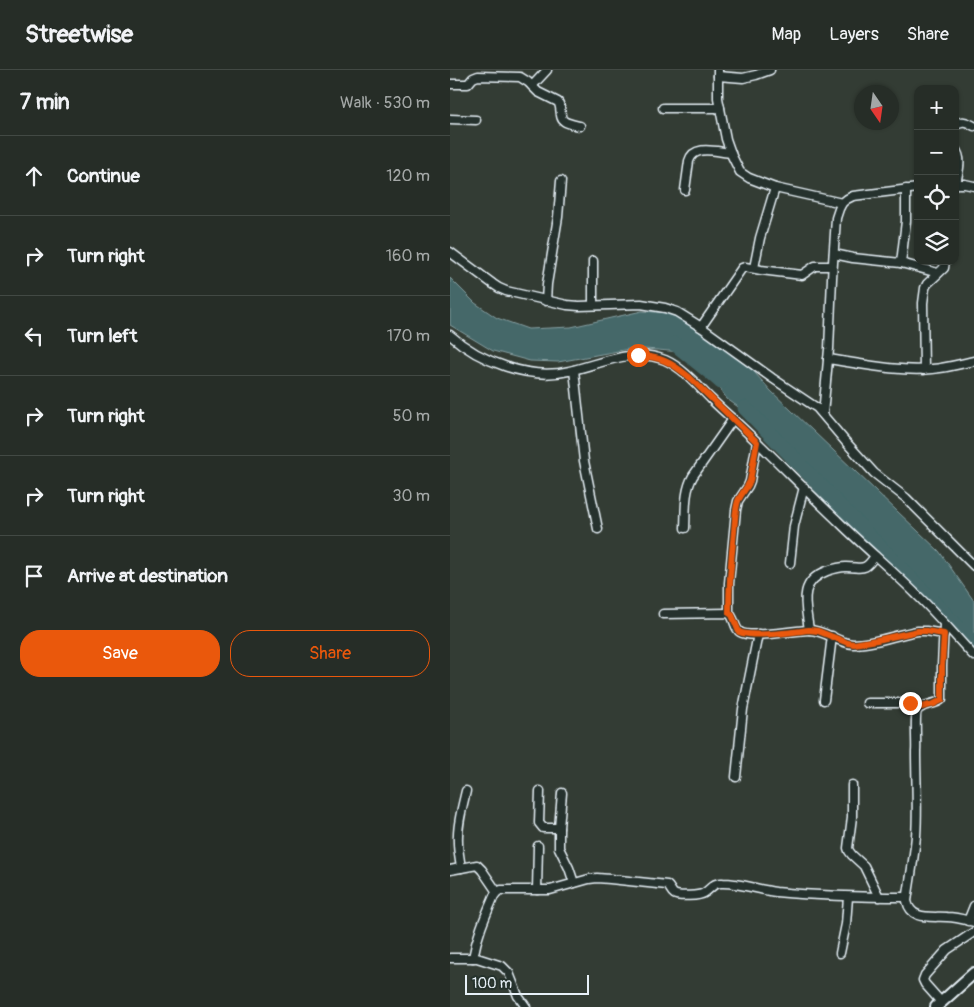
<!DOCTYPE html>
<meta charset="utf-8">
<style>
body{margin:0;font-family:Pangolin,sans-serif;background:#323933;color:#f1f3f6}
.controls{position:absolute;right:15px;top:15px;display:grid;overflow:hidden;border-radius:10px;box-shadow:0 1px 4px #0004}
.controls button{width:45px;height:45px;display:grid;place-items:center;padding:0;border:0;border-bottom:1px solid #424944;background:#262d27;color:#f1f3f6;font:25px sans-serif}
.compass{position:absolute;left:404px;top:15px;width:45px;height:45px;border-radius:50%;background:#262d27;box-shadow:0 1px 4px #0004;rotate:167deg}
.scale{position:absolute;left:15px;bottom:12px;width:124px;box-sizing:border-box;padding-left:5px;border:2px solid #e8f1f8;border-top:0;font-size:14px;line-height:18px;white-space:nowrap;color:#e8f1f8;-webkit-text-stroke:4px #26332d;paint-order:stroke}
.stop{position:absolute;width:15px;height:15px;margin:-11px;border:4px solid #ea580c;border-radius:50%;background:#fff}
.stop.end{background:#ea580c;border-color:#fff;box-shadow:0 1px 5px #0008}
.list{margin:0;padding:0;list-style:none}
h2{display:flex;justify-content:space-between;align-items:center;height:65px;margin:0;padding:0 20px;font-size:21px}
h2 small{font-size:16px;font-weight:400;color:#a4a8a7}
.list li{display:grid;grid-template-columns:32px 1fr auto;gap:15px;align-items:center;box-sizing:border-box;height:80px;padding:0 20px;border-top:1px solid #424944}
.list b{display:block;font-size:19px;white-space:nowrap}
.list em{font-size:16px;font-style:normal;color:#a4a8a7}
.actions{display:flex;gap:10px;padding:15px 20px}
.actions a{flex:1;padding:11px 0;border:1px solid #ea580c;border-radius:20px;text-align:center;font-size:18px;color:#ea580c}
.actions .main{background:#ea580c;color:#fff}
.icon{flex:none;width:28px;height:28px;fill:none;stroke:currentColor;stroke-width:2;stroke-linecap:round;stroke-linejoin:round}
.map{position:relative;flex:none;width:524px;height:937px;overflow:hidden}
header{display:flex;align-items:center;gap:30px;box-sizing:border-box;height:70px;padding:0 25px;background:#262d27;border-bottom:1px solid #424944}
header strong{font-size:24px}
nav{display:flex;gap:28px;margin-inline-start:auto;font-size:18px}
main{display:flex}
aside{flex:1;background:#262d27}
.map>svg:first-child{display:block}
.water{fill:#446869;stroke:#869fa2}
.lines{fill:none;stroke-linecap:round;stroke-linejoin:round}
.river{stroke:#446869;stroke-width:15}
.street-casing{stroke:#e8f1f8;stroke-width:11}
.secondary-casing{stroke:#e8f1f8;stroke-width:14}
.street{stroke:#26332d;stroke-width:8}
.secondary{stroke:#26332d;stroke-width:10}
.route{stroke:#ea580c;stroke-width:6}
</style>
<header>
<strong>Streetwise</strong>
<nav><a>Map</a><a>Layers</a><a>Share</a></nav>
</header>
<main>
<aside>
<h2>7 min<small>Walk · 530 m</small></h2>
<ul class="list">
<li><svg class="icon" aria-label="ahead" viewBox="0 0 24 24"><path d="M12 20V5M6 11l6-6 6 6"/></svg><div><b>Continue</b></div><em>120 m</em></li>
<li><svg class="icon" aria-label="right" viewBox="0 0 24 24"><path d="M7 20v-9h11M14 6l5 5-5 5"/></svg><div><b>Turn right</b></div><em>160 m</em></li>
<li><svg class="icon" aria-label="left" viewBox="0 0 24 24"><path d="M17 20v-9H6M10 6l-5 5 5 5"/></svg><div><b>Turn left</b></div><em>170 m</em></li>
<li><svg class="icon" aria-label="right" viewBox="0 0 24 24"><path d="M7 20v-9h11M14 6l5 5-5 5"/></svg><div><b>Turn right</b></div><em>50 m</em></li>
<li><svg class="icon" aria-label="right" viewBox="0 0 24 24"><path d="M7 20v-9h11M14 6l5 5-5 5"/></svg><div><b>Turn right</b></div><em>30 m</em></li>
<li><svg class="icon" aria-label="arrive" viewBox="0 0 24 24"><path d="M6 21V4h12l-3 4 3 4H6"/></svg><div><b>Arrive at destination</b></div></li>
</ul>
<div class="actions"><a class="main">Save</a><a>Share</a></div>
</aside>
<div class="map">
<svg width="524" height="937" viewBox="0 0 524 937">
<rect width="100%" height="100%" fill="#333c34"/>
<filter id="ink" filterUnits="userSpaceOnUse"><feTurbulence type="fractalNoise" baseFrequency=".02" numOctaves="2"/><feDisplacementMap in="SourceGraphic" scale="10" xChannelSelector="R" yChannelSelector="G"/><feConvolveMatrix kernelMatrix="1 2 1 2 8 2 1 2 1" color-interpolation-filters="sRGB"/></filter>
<g filter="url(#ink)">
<path class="water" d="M0 208 25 233 47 248 78 259 121 257 192 241 219 243 236 251 297 294 321 321 489 481 524 531V568L315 356 277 329 249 289 231 282 184 278 108 292 80 291 43 281 0 255Z"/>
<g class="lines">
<g class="river">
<path d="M225 274 262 304 271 312"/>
<path d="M295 338 524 574"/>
</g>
<defs>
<g id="street">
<path d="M268 0V28L276 69 282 86 290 102 299 108 325 118 392 133"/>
<path d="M268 6 293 8 306 5 320 0"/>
<path d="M0 14H18L23 8 28 6 70 7 78 12 88 22 108 32C112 37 109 48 114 51 118 54 126 55 130 56"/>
<path d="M82 16 97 0"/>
<path d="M213 38H270"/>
<path d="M0 49 26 50"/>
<path d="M505 56C511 49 517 52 524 56"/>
<path d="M505 79C513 89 508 102 506 114"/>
<path d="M505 114H515L524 116"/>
<path d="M235 120 239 91C244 74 267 82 281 83"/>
<path d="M0 182 43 214 49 218 56 221 117 235 129 236 191 234 215 238 227 242 251 257 322 308 367 338 395 371 424 403 456 428 524 496"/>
<path d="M384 184 403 188 451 193 488 203"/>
<path d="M451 193 456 151V119"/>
<path d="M304 198 310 168 325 118"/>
<path d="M96 231 97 214 108 147 111 111"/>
<path d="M143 235V191"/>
<path d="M251 257 292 198 295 197 311 200 352 205 365 196H382"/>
<path d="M0 265C29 291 80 311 119 301 151 294 182 277 215 290 233 298 247 315 261 329 269 337 278 345 286 352 321 384 353 418 387 450 413 476 441 499 467 525 487 544 505 566 524 586"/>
<path d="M378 289C412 294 448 302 482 299 496 298 510 294 524 291"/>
<path d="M124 300 134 391 148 459"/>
<path d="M474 300 473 233 475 218 477 214 494 198 495 191"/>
<path d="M373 344 379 279 382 208 386 148 389 139 392 133 397 129 403 126 468 118"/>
<path d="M235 458C236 440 234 422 243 406L283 349"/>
<path d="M340 493 344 456 354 417"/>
<path d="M279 543V513L286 440 288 431 298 416 300 411 307 372"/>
<path d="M213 544 279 543C285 548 284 558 290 562 300 569 346 560 359 560 375 560 388 573 403 574 425 574 447 564 468 561H476L494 564"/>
<path d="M494 554 492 596V629C485 636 473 633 468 640 464 644 467 674 466 682 466 710 468 738 466 766 464 788 460 810 457 831 461 851 481 846 497 847 506 847 516 850 524 852"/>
<path d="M359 560C356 536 347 512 377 501 383 499 389 497 396 497 413 497 414 502 425 486"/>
<path d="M374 630 382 566"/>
<path d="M417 633H460L472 637"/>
<path d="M286 707 293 639 308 564"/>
<path d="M402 715V747L398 778 399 781 402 785 414 796 429 827"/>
<path d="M90 721 89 753 93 758H109"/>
<path d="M112 723 109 758V778L119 798 124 813"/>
<path d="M11 798C10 790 8 781 8 773 7 756 12 738 16 721"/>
<path d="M0 800 27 795 32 800 47 822"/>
<path d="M87 820 88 776"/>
<path d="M518 851 524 836"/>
<path d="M390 883 396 854 398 827"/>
<path d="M0 888H27L52 896 59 903 68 926 76 937"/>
<path d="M23 888C27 865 35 847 44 826L47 822 51 820H100L139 809 147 808 160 809 217 815C220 817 221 822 224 824 228 827 250 826 254 823 261 819 263 812 273 813 291 813 309 820 326 822 370 826 413 827 457 827"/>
<path d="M491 932 475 914 473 910 475 905 497 880 524 862"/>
</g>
<path id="secondary" d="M486 937 524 903"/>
</defs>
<use href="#street" class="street-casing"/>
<use href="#secondary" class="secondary-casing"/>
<use href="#street" class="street"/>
<use href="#secondary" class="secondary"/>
</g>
</g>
<g class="lines" filter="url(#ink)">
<path class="route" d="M188 285C212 288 219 291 238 306L307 372 300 411C297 418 291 424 288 431 285 440 285 452 284 462 281 489 279 516 279 543L282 545 289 562C304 568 342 562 359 560L368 561 398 573 404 574 427 570 468 561H476L494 564 492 596V630L484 634 472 637 460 633"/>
</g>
</svg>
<div class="controls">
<button>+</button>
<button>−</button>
<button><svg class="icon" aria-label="locate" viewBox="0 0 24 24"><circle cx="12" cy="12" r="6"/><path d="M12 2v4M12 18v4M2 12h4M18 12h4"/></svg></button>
<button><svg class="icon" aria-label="layers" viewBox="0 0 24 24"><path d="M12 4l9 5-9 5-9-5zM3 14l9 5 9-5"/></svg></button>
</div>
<svg class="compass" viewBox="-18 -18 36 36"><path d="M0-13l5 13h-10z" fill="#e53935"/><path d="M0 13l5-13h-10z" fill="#a4a8a7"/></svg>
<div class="scale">100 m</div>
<div class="stop" style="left:188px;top:285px"></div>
<div class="stop end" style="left:460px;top:633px"></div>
</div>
</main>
